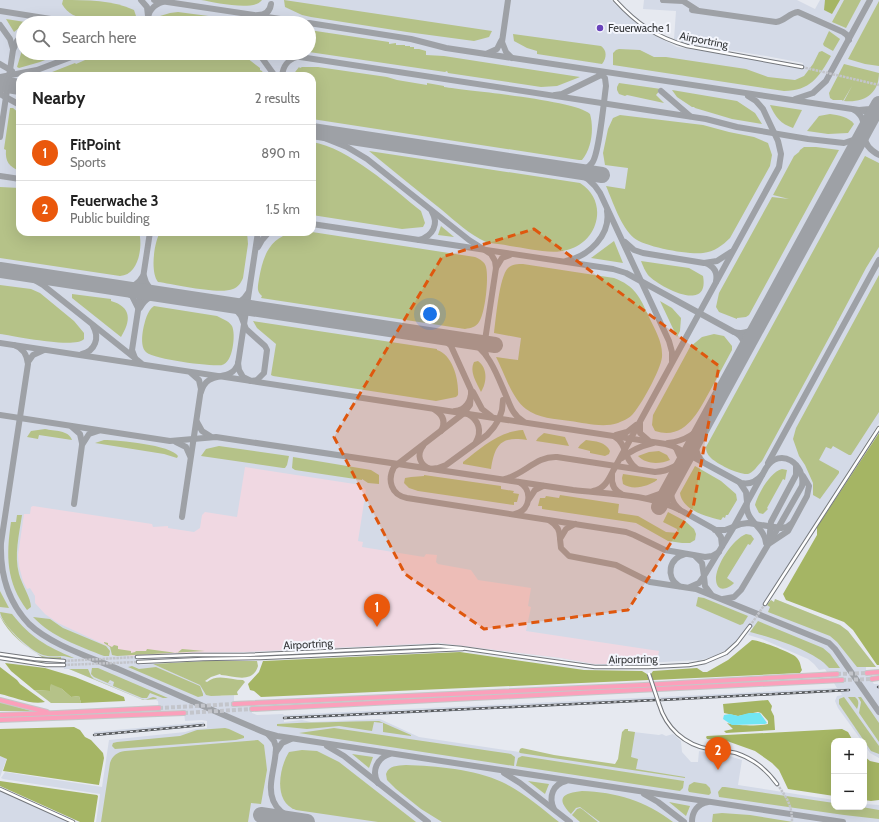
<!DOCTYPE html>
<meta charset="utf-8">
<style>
body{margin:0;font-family:Cabin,sans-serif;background:#f2f2f2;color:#222}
.controls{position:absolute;right:12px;bottom:12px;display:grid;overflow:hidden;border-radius:8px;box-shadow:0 4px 16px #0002}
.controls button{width:36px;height:36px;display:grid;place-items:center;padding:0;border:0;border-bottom:1px solid #e0e0e0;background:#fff;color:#222;font:20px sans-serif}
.you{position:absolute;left:430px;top:314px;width:14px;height:14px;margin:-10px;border:3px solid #fff;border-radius:50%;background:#1a73e8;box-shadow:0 0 0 6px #1a73e833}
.badge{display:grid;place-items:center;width:26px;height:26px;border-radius:50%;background:#ea580c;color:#fff;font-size:13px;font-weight:700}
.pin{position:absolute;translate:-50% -33px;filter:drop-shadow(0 1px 2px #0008)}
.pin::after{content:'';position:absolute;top:21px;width:14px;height:12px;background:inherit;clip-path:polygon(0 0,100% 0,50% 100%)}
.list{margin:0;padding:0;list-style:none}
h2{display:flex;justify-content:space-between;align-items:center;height:52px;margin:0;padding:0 16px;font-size:17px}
h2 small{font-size:13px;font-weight:400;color:#767676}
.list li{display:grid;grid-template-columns:26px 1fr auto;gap:12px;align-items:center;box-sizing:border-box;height:56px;padding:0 16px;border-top:1px solid #e0e0e0}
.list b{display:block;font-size:15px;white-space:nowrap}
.list p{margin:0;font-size:13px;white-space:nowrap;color:#767676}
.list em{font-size:13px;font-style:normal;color:#767676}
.icon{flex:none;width:22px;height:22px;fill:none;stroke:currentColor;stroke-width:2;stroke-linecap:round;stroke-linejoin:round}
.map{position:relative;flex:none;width:879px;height:822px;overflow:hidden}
.search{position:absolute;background:#fff;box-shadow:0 4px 16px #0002;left:16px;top:16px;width:300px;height:44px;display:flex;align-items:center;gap:10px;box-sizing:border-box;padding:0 14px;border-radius:22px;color:#767676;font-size:15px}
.panel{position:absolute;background:#fff;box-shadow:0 4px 16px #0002;left:16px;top:72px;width:300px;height:164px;border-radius:12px}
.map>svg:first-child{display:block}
.built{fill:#d4dae7;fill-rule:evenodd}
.industrial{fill:#f0d8e2}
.green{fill:#b5c288}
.forest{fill:#a5b564}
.water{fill:#71e6f4}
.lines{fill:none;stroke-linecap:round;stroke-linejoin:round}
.taxiway{stroke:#9ea1a6;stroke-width:6}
.runway{stroke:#9ea1a6;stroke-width:16}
.minor-tunnel{stroke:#c3c5cb;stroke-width:2.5;stroke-dasharray:2.5 1;stroke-linecap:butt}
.highway-tunnel{stroke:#c3c5cb;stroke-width:4;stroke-dasharray:4 2;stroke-linecap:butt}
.minor-casing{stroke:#74777c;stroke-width:4.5}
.highway-casing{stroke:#c6c7c8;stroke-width:6}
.minor{stroke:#fff;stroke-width:2.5}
.highway{stroke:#fba0bb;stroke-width:4}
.rail-casing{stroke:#56595c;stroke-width:2.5}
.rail{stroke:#f4f6fd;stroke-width:1;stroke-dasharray:3;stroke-linecap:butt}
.minor-bridge-casing{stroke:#74777c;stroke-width:4.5;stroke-linecap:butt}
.minor-bridge{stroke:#fff;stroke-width:2.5}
.marked{fill:#df570e;fill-opacity:0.2;stroke:#df570e;stroke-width:3;stroke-dasharray:8 5;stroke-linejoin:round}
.poi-dot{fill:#6943bb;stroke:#f4f6fd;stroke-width:1.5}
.labels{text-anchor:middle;stroke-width:4;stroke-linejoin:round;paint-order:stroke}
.poi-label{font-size:11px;fill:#353739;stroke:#f4f6fd;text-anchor:start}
.street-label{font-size:11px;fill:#353739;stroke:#f4f6fd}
</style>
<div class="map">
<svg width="879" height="822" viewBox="0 0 879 822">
<rect width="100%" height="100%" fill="#e6e9f0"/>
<g class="built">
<path d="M0 0H611L641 28 677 47 767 61 802 69 803 63 766 56 685 43 674 39 676 11 643 9 644 0H797L815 9 820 0H879V423L764 603 767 605 771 600 774 602 775 599 840 625 848 631 876 667H866V672L868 676 872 675V681L874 684H878L879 686V758L870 753 864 744V741H862L838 708 835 701 837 696 842 695 840 691 661 701 660 697 837 688 825 669 819 670 814 664 808 659 762 639 748 635 753 628 749 625 738 640 726 650 714 656 698 661 697 660 613 665 594 664 561 658 440 643 244 652 177 653 137 656V663L140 665 153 664 219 693 221 696 234 695V705L238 707 252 706V713L257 715 283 714 284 715 655 697 656 701 284 720V722L302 720 311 722 380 719 419 737 619 767 625 731 659 735 662 734 666 736 673 734 681 741 682 752 691 762H698L699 751 729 756 742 760 738 785 834 800V807H864V804L879 805V822H96L100 794 3 779 1 778 5 772 102 787 109 740 185 732 195 729 207 728V721L202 720 185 721 184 712 181 710 159 711 158 701 156 700H143L69 669H64V661L61 659 42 658V657L26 646 14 635 0 617ZM23 23H309V53H23ZM20 76H312V232H20Z"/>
<path d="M204 722V726L94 736V732Z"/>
<path d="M0 756 7 758 0 777Z"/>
<path d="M0 789 73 822H0Z"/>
</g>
<path class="industrial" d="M245 467 361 485 366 490 358 541 363 542 362 547 424 557 426 554 437 555 436 562 438 564 471 570 478 580 531 588 528 606 531 607 526 631 659 651 657 661 655 663 634 664H594L561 658 440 643 244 652 177 653 129 656 58 623 45 614 35 603V596L30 588 27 589 23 581 19 566 18 555 24 514H30L31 507 33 506 152 524 153 527 168 526V528L194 532 200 528 202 515 205 512 237 517Z"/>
<g class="green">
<path d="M63 0C87 0 113 0 134 10L136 16C129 28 84 20 73 15 68 12 65 9 62 4Z"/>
<path d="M201 0H262C254 12 214 2 201 0Z"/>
<path d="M284 0 492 31 489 37 474 41 407 32 311 17 302 15 285 7Z"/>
<path d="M844 0H861L846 28 832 22Z"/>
<path d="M879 1V66L865 64 848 59Z"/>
<path d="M178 12 239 20 247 23H161L159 20 160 16 170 13Z"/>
<path d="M6 19 25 22V23H23V25L14 32Z"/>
<path d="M309 30 389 42V44L396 43V45H405V46H410V47H414V49H419L426 51V55L444 56 580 77 557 86 541 87 448 73 447 71 445 72 309 52Z"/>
<path d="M829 31 840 39 833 51 824 46 823 44Z"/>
<path d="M513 34 601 46C607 50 607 58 602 64L537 54V51L527 48 514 41Z"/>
<path d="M23 47V53H63L40 62 19 68 17 67Z"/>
<path d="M619 49 640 50 654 57H666L746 69 768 77 795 80 804 76 813 64 819 52 822 51 831 56C819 77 810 91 784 91L613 65V53L616 50Z"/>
<path d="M101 53H221L231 56 232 54 247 58 260 68V70L262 71 265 76H42L75 63 76 64Z"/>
<path d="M844 64 879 73C879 93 865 103 844 101L852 86 843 101 842 100H833L830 98 829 93Z"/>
<path d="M299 67 300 68 302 67H318L387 77 397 80 427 85V83L444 86V87C469 91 576 100 590 114 594 128 592 148 582 160H579L312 119V76H292Z"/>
<path d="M619 83 661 89 656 95 664 103 627 95 625 96 619 94 617 90V87Z"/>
<path d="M672 90 737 101 755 113 762 124 732 119 695 108 694 107H692L677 97Z"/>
<path d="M770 105 802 110 793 128C781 124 775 117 770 105Z"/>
<path d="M10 108H13L20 114V171C9 167 5 161 6 150L4 149Z"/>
<path d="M830 114C838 115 849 117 854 124L848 133 828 134 807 131 819 116Z"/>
<path d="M620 115 703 125 729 132 754 137 768 143 772 155 770 166 730 238C723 245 714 252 703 253 689 255 645 247 634 238 621 227 613 202 606 186L625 189 628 168 605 165 603 153 608 129 613 118Z"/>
<path d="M312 142C349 148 392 188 421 211L425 223 423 227 402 229 312 215Z"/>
<path d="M804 147H816L839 150 749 315 746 317 737 318V319L719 312 716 307 719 293 772 197 789 199 773 195 794 156 799 152 800 150Z"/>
<path d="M369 151 580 183C609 201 599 242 567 250 551 255 527 248 510 246 502 244 494 244 486 242 470 235 455 221 442 210 417 190 393 171 369 151Z"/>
<path d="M865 156 879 163V247L866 268 838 321 837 322V323L762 461C758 465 753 473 748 474 739 475 717 464 711 458 707 454 706 451 706 447Z"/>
<path d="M0 187 20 188V232H139C143 246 139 275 120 276L0 258Z"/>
<path d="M441 226 454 237 438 235Z"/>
<path d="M160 232H247L248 244 243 278C241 283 238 287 233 289 219 295 174 284 158 282 150 272 154 243 160 232Z"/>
<path d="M294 232H312L475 257C480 259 485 262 486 267 489 278 485 314 479 322 476 327 471 328 465 329L261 298 262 296C256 291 258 286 259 279 263 256 269 238 294 232Z"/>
<path d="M614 241 623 263 591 258Z"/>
<path d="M641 261 689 268 703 276C710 314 659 287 648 275 645 271 643 266 641 261Z"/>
<path d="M523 264 614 278C635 286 640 297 649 317 655 330 663 342 662 357 661 369 640 408 631 416 628 419 622 421 618 423 603 428 585 423 570 421 555 419 538 418 526 409 512 399 504 372 496 357L518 360 521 338 494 333C496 319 499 277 508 268 512 264 518 264 523 264Z"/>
<path d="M879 275V412L851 455H849L833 446 831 449 826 447 819 460 839 471V473L820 499 813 495V483L805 465 799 456 793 439 796 428Z"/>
<path d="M0 285 31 289 40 293 74 321 84 333V339C75 349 15 336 0 334Z"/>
<path d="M72 294 111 299V301C132 307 131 321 121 337L72 298Z"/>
<path d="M660 301 672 308 681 318 680 331 677 337Z"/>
<path d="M154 306 217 316C222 319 228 320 232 326 236 334 233 363 222 365 213 367 149 359 145 351 141 346 142 336 143 330 145 321 147 311 154 306Z"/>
<path d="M253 321 437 349V350C453 355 459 380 458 395L456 397 436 401 273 376 271 375 276 344 257 328Z"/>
<path d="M714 334 724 336 732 346V350C725 363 718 376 711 389 699 410 686 441 655 431L652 425 653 415 690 347 702 337Z"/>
<path d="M478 361C488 368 487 383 481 392 477 383 469 372 474 362Z"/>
<path d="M45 429C54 431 69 430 72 440L39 435 38 439 27 437 31 431Z"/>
<path d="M523 430 527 440C501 436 495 444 491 469L463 464V462C481 448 499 431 523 430Z"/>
<path d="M544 433 565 437 569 446 536 441 538 438Z"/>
<path d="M104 440C118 440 171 445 178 456L177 458 164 454 95 443Z"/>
<path d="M586 440C595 441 606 442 610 451L609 454 605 456 590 453V451L578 448 580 445Z"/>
<path d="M219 446 289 456 287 465 285 468H283L201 456 206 449Z"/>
<path d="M659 451 667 455 670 460C660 464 647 465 638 456L649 452Z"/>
<path d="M293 457 371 470 379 475V484L368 483 362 479V480L295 470 292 468Z"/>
<path d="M695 466 721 481 736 494 737 500 728 515H726L725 518 723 517 721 520C707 517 682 510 680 493Z"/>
<path d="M782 469 787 470 785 480 783 479 767 508 768 509 763 514 759 513 755 505C758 494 770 472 782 469Z"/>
<path d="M623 474 657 479V480C649 486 633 491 623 484L622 478Z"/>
<path d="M424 475 501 486V489L514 491 513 493 519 494 517 502H514V505L418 491 409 488 404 483 405 478 411 477 424 476Z"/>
<path d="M560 495 619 504 618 513 638 516 666 532 678 533 677 529 663 522 668 512 685 521 694 529 696 534 695 540 690 543H682L668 541 636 523 542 509V506H538L540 498H545L546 496 559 498Z"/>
<path d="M17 515H22C19 535 14 555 19 574 22 585 31 598 31 607L27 610C6 582 6 556 11 522H16Z"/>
<path d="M746 534 751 535 754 539 750 545 748 544 727 578 734 583C728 589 717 593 716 580 715 566 733 539 746 534Z"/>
<path d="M0 591 9 608 0 607Z"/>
<path d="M698 597 704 598 748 616 743 624 740 625 696 606Z"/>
<path d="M775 599 840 625 848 631 876 667H857L837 642 830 636 768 612 770 607 767 605 771 600 774 602Z"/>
<path d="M0 612 12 614C31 638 46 646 74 658 70 658 66 656 62 656 56 656 49 657 43 655 30 651 2 625 0 612Z"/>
<path d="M0 616C10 631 25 649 42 656 47 658 55 657 61 657V659L42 658V657C26 647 8 634 0 616Z"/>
<path d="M33 617 50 619 63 628 106 646 110 651 109 656H104C79 646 52 637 33 617Z"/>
<path d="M758 621 823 648 830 654 840 668H829C816 651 771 637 750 632Z"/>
<path d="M104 642 108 643V645L112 647 114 645 118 646V649L131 651V653L135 652 136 651H146L147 649 177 653 182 649 205 651 117 656 112 655 110 647 104 643Z"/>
<path d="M384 649 288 656V654Z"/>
<path d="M275 655 274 656 175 658Z"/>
<path d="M2 656 44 661 45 662 4 657Z"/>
<path d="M205 661H257L258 666C253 684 234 676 221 675L220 674 211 677 205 681 207 682C217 673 231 680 243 680L245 682 237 692 238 695 211 696 206 695 200 685 153 664Z"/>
<path d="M132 666 139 669 156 667 200 686 203 694V696L198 697 128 667Z"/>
<path d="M92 668H98L168 698H163L150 693 147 698H142L113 686 114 682 110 680 108 683 111 684H110L94 677 91 674Z"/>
<path d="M69 669H88L91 676 94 679 141 699 145 700 153 697 157 698 156 699 143 700Z"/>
<path d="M51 683 62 689 71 697 79 696 81 703H51L34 690 50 691Z"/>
<path d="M844 697 879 746V754L871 751 839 704V699Z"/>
<path d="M848 697H855C859 700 859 704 857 709Z"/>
<path d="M858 697H861L879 723V742L859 713 861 702Z"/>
<path d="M0 702 32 711H0Z"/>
<path d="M379 721 411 735V736L383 732V723L374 722 372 731 339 726 307 729 277 726V724C310 722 345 722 379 721Z"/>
<path d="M225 728 229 729 244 736V738L236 740 115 749 112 746 113 743 117 742 180 736 197 730Z"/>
<path d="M334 728 511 754 515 757 514 766 299 733Z"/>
<path d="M625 729H628V731L635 732 631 757 638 759 636 769 685 777V778L520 753 519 752 520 749 522 748 554 755 615 764 618 759 622 732Z"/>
<path d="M258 740 264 745 266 761 267 770 261 804 251 803 248 822H101L110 763C112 756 117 752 125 751Z"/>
<path d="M302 750 317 751 339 762 416 822H378L296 810C273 802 279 768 289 752Z"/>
<path d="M352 754 373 757 369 768Z"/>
<path d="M522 756 684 781 683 788 680 791 516 766 518 758Z"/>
<path d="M406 765C436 766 474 769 502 782 523 792 541 808 559 822H442L421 809 396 789 387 780 386 774C389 765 397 766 406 765Z"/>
<path d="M528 781 549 784 545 794Z"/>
<path d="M694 782 706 784 710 788 711 793 709 795 689 792 688 790 689 785Z"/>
<path d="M722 787H725L834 803V807H862L879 810V819L844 815 719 797 718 792Z"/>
<path d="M582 791C616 792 646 801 673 822H600L580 807 576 808 571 814C555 798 563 793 582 791Z"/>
<path d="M669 802 690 806 686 816Z"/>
<path d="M580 808 582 809 598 822H580L572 815 577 809Z"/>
<path d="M722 813 750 815 793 822H712L713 814Z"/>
</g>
<g class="forest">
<path d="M825 0H840L832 14 824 10Z"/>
<path d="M879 433V665H877L853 630 844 622 786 600 783 594 817 535V527Z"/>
<path d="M752 640C759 640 792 653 796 657 801 662 800 665 802 670L800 673 653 680 651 674 653 671 697 668 703 672H707L728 660Z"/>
<path d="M460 652 584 670 642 671 647 674 649 680 261 697 254 691 250 690 248 684 259 672 263 661Z"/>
<path d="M5 663 45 668 75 677 124 697 125 701 81 703 79 696 71 697 62 689 51 684 50 691 34 690 11 671Z"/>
<path d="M0 667 17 680 20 684 45 702C30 705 14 697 0 694Z"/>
<path d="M768 700 772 706 771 710 774 716 775 730 726 733 724 731 733 729 727 723C734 726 760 726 768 724V721L761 713 758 712 738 716 724 713 723 704Z"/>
<path d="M74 727 80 730 85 737 91 740 103 753 104 758 99 785 3 771 7 759 0 756V729Z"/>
<path d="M842 729 848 732 853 741H834V796L788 789 779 770 772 763 755 751 727 741 707 739 706 737 707 736Z"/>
<path d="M864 756 870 761 879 763V800L871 801 864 800Z"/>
<path d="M0 781 97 795 98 796 94 822H80L0 786Z"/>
</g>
<path class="water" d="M749 713H760L767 723 765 724 732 725 723 719 724 715 730 714 738 716Z"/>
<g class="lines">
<g class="taxiway">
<path d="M141 0 147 7 148 16"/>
<path d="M154 0 307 23"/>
<path d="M508 0 502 42 506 52 512 58"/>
<path d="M663 0 683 1 697 10"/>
<path d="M692 10 776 22C785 21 789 13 798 12L843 32 847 35 849 40"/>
<path d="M0 11 76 23"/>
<path d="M258 15C266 15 270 11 271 4"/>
<path d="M148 23C147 12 153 5 163 2"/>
<path d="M309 23 411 39 446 48 859 110 870 109 879 103"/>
<path d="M0 25 10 39 13 49"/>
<path d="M256 53 262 58 275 76"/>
<path d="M274 53 706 119 737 127 808 139 844 143 856 139 865 130"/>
<path d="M486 54 497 49 501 41"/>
<path d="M0 64 12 71"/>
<path d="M282 76C283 66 287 60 297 57"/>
<path d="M0 77 37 70 82 53"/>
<path d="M0 89H20"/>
<path d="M661 91 690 116"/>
<path d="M0 94 20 105"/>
<path d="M555 95 562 94 603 74"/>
<path d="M795 99 813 93 826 81 870 0"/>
<path d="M854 110C863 115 865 123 863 133"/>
<path d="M863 111 879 116"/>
<path d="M866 131C862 142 870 150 879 155"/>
<path d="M312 133 347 147 367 159 469 240 491 254 495 261 496 268 484 347 486 355"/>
<path d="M0 137 13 50 17 41 23 33"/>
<path d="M572 170C584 175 593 181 600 193L669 341 672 352V361"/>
<path d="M575 171C582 170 588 169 592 163 599 155 604 100 606 86L605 78 599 72"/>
<path d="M0 176 20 179"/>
<path d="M312 224 613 269 626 273 734 332C745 335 752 331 759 323"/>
<path d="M419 240C433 236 439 224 432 212"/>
<path d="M625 242 634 250 643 253 704 263 717 261 731 252"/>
<path d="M258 247 262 240 269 232"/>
<path d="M566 261C589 256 611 235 607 211"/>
<path d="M705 263C714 266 718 272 716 282"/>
<path d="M496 268 502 258 510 255"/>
<path d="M13 272 31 278 43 285 141 363"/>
<path d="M144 276C146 286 151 292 161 294"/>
<path d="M119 288 132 296 138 308"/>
<path d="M121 288C131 289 138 285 143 276"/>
<path d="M225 304 237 311 241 316 246 329 265 346 267 350 264 373 257 380 251 381 243 377 239 370 238 363"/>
<path d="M228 305C237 305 244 300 248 293"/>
<path d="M140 308C145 298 152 295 163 295"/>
<path d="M736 333C743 337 746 343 744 352"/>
<path d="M437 337 445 340 451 346 471 390C472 401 465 410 455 411"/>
<path d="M469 341C489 349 499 380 507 398 511 408 514 416 523 421"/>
<path d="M0 343 666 444 673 446 741 483C750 485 756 482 762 475"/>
<path d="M14 345C23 348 27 354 28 364L1 543C0 573 8 602 29 624 51 645 90 657 118 669 167 690 216 712 266 733L277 736 843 822"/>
<path d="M82 354C95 351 100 338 93 326"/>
<path d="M135 358 132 350 150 232"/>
<path d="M28 362 33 355 44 350"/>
<path d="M201 392C208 368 230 384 238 364L258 232"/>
<path d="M473 392 482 409 491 416"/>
<path d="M471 394 470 405 464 413 394 467C387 480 391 495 407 498L626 532 634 535 665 550 705 557 712 556 719 552"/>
<path d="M435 410C443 415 446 422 441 431"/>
<path d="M468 414C479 420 482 431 476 442"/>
<path d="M0 415 170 441 216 437 573 490C608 494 648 494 680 510"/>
<path d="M197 422 202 431 210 436"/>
<path d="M640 423V433L648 440"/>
<path d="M72 427 80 434 82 443"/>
<path d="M616 435 627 432 636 425"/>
<path d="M698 435C694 444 695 453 702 461"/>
<path d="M615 437C627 444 624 460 636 468"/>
<path d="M176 442 186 447 190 456"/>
<path d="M668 443C685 441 698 433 707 419"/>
<path d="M423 446C416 455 420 465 430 469L438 468 446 465 487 435 494 427 499 419 502 410 503 400"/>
<path d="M676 448 681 459 679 470"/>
<path d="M622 458C631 450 641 446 653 443"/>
<path d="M768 463 879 260"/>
<path d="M612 475C611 484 614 491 623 495"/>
<path d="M505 479C525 474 536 456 557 457L655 472C669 471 679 466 688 455"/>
<path d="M740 483 746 492 747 502"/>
<path d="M671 485C670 496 672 503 680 510L716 530 721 537 722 546"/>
<path d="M593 491C604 489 608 481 613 471L779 167 781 154 778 141 763 109 756 101 748 96"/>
<path d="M648 498 662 493 671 485"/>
<path d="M529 499 535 490 543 486"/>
<path d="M747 503C744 521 765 527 766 543"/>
<path d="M74 504 82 445 89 434 98 431"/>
<path d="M515 514C531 510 533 490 519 482"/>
<path d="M182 517 201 389 199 380 191 373"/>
<path d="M550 521C557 525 560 530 560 538"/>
<path d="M575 524 566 529 560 539 561 548 569 556 616 565 650 582 696 589 829 643 835 649 879 712"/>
<path d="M715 530H725L741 524 748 523 781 528 787 527 791 524"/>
<path d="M769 542 771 522 796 475V466"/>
<path d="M770 543 788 531 807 496 809 486 803 476"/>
<path d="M679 586C665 577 669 558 685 554"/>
<path d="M690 587 699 583 704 576 702 563 695 556"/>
<path d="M711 594 705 586 704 576 732 530 766 468C780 446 806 464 802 486L778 528 741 590 734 597 723 599"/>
<path d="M268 734 274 741 276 747C276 759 272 772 271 784 269 809 287 819 308 822"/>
<path d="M327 746 344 756 428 822"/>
<path d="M276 752 282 743 291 739"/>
<path d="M504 773 520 783 570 822"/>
<path d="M378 783C371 771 377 758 390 754"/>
<path d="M644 794 658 802 684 822"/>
<path d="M554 809C548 797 553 784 566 781"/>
<path d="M692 822C692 811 698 804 708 802"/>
</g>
<g class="runway">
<path d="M0 84 20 87"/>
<path d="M312 131 602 175"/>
<path d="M0 270 495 345"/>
<path d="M659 507 879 104"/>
<path d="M261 815 307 822"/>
</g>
<g class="minor-tunnel">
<path d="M802 67 879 85"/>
<path d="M750 626 765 604"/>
<path d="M64 661 137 657"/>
<path d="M64 665 138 662"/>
<path d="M777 784C787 798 792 805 792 822"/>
</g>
<g class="highway-tunnel">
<path d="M837 674 867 673"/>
<path d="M842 680 872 679"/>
<path d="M159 708 234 704"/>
<path d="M184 713 252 709"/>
</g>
<defs>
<g id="minor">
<path d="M615 0C637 24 656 37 687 46L802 67"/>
<path d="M765 604 879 428"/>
<path d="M0 654 35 659 64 661"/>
<path d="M137 657 193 655H244L438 646 461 648 595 667H648L689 665 705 662 726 653 737 643 750 626"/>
<path d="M0 658 46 665H64"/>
<path d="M138 662 203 659 260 658 463 649"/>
<path d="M659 704C666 728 685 745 709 749 718 751 728 751 736 753 754 759 767 770 777 784"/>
<path d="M0 789 73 822"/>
</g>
<g id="highway">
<path d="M867 673 879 672"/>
<path d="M872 679 879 678"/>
<path d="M0 700 47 712"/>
<path d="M234 704 644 685 837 674"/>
<path d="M252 709 842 680"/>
<path d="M0 715 57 713 159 708"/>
<path d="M0 720 184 713"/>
</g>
</defs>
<use href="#minor" class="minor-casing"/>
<use href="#highway" class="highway-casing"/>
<use href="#minor" class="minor"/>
<use href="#highway" class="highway"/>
<defs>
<g id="rail">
<path d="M878 687H879"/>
<path d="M661 700 849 690"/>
<path d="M284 718 656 700"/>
<path d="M94 735 204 725"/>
</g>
</defs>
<use href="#rail" class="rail-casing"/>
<use href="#rail" class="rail"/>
<defs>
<path id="minor-bridge" d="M649 674 659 704"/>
</defs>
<use href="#minor-bridge" class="minor-bridge-casing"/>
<use href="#minor-bridge" class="minor-bridge"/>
</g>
<path class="marked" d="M534 229 719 366 693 508 628 610 484 629 405 574 334 437 442 257Z"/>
<circle class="poi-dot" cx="600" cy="28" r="4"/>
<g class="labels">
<g class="poi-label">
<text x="608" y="32">Feuerwache 1</text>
</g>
<g class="street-label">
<text transform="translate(704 40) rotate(11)" y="4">Airportring</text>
<text transform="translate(308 644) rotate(-3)" y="4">Airportring</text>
<text transform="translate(633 659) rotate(-1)" y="4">Airportring</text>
</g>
</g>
</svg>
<div class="controls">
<button>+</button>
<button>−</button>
</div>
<div class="you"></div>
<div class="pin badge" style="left:377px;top:627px">1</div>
<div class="pin badge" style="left:718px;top:770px">2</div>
<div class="search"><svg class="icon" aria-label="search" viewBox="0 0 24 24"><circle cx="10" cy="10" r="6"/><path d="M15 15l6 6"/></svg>Search here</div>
<section class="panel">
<h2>Nearby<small>2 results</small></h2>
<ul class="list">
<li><span class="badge">1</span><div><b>FitPoint</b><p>Sports</p></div><em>890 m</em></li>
<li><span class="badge">2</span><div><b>Feuerwache 3</b><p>Public building</p></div><em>1.5 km</em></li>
</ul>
</section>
</div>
